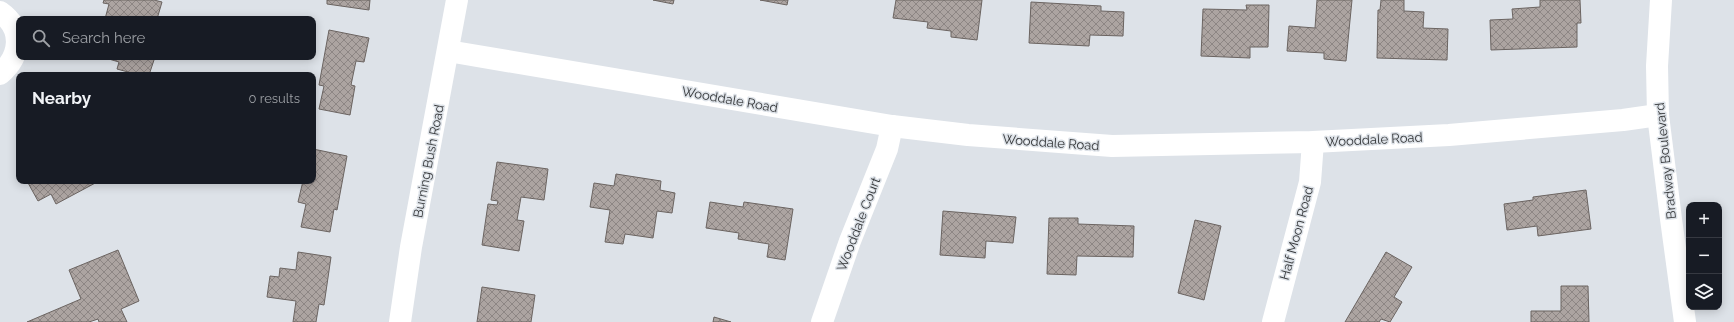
<!DOCTYPE html>
<meta charset="utf-8">
<style>
body{margin:0;font-family:Raleway,sans-serif;background:#242831;color:#f1f3f6}
.controls{position:absolute;right:12px;bottom:12px;display:grid;overflow:hidden;border-radius:8px;box-shadow:0 2px 10px #0003}
.controls button{width:36px;height:36px;display:grid;place-items:center;padding:0;border:0;border-bottom:1px solid #363941;background:#171b24;color:#f1f3f6;font:20px sans-serif}
.list{margin:0;padding:0;list-style:none}
h2{display:flex;justify-content:space-between;align-items:center;height:52px;margin:0;padding:0 16px;font-size:17px}
h2 small{font-size:13px;font-weight:400;color:#9ea1a6}
.icon{flex:none;width:22px;height:22px;fill:none;stroke:currentColor;stroke-width:2;stroke-linecap:round;stroke-linejoin:round}
.map{position:relative;flex:none;width:1734px;height:322px;overflow:hidden}
.search{position:absolute;background:#171b24;box-shadow:0 2px 10px #0003;left:16px;top:16px;width:300px;height:44px;display:flex;align-items:center;gap:10px;box-sizing:border-box;padding:0 14px;border-radius:8px;color:#9ea1a6;font-size:15px}
.panel{position:absolute;background:#171b24;box-shadow:0 2px 10px #0003;left:16px;top:72px;width:300px;height:112px;border-radius:8px}
.map>svg:first-child{display:block}
.building{fill:url(#building-cross-hatch);stroke:#6b6461}
.lines{fill:none;stroke-linecap:round;stroke-linejoin:round}
.minor{stroke:#fff;stroke-width:22}
.labels{text-anchor:middle;stroke-width:3;stroke-linejoin:round;paint-order:stroke}
.street-label{font-size:13px;fill:#353739;stroke:#dde2e8}
</style>
<div class="map">
<svg width="1734" height="322" viewBox="0 0 1734 322">
<defs>
<pattern id="building-cross-hatch" width="8" height="8" patternUnits="userSpaceOnUse"><rect width="8" height="8" fill="#aca4a1"/><path d="M0 0l8 8M0 8l8-8" fill="none" stroke="#8d8684"/></pattern>
</defs>
<rect width="100%" height="100%" fill="#dde2e8"/>
<g class="building">
<path d="M104 0H154L162 2 157 19H105L109 4 103 3Z"/>
<path d="M327 0H370L369 10 327 4Z"/>
<path d="M653 0H674L673 4Z"/>
<path d="M760 0H788L787 5Z"/>
<path d="M896 0H982L977 40 951 37V31L927 28 928 22 893 18Z"/>
<path d="M1317 0H1352L1346 61 1324 59V53L1287 51 1289 26 1315 28Z"/>
<path d="M1381 0H1404V11L1424 12 1423 28 1448 29 1447 60 1377 58 1378 10H1380Z"/>
<path d="M1540 0H1580L1581 23H1577V47L1491 50 1490 20 1513 19 1512 9 1540 7Z"/>
<path d="M1031 2 1101 6V11L1124 12 1123 36 1090 35 1089 46 1029 43Z"/>
<path d="M1246 5H1269L1268 47H1250V58L1201 56 1203 9 1247 10Z"/>
<path d="M329 30 369 38 364 62 356 61 351 85 355 86 350 115 319 109 324 86 319 85Z"/>
<path d="M102 57H155L149 75H139L117 69 119 62Z"/>
<path d="M313 149 347 156 337 210 334 209 330 232 301 227 306 204 298 202 303 181H313Z"/>
<path d="M497 162 548 169 544 200 521 197 517 220 524 221 519 251 482 245 488 204 497 205 498 201 491 200Z"/>
<path d="M616 174 661 181 660 190 675 193 672 213 657 211 653 238 625 234 623 244 605 242 610 210 590 207 594 183 614 186Z"/>
<path d="M27 181H99L56 204 51 194 38 201Z"/>
<path d="M1586 190 1591 229 1538 236 1537 226 1507 230 1504 204 1533 200V197Z"/>
<path d="M710 202 743 207 744 202 793 209 785 260 767 257 769 244 738 239 739 233 706 228Z"/>
<path d="M943 211 1016 217 1013 243 986 241 985 258 940 255Z"/>
<path d="M1049 218H1078V224L1134 226 1133 257 1077 256 1076 275 1047 274Z"/>
<path d="M1195 220 1221 226 1204 300 1178 293Z"/>
<path d="M118 250 139 301 121 309 127 322H99L98 319 89 322H27L81 299 69 270Z"/>
<path d="M298 252 331 257 324 305 319 304 316 322H293L296 301 267 297 270 276 279 277 280 268 296 270Z"/>
<path d="M1386 252 1412 267 1394 297 1402 302 1390 322 1381 319 1379 322H1345Z"/>
<path d="M1561 286H1588L1589 322H1531V311H1561Z"/>
<path d="M482 287 535 295 531 322H477Z"/>
<path d="M714 317 731 322H713Z"/>
</g>
<g class="lines">
<g class="minor">
<path d="M1661 0 1657 66 1658 115 1671 219 1685 322"/>
<path d="M0 12C24 29 21 56 0 74"/>
<path d="M448 51 892 126 968 135 1112 146 1313 142 1449 135 1623 120 1658 115"/>
<path d="M400 322 411 247 457 0"/>
<path d="M822 322 850 241 887 149 892 126"/>
<path d="M1273 322 1310 182 1313 142"/>
</g>
</g>
<g class="labels">
<g class="street-label">
<text transform="translate(730 99) rotate(10)" y="5">Wooddale Road</text>
<text transform="translate(1374 139) rotate(-3)" y="5">Wooddale Road</text>
<text transform="translate(1051 142) rotate(4)" y="5">Wooddale Road</text>
<text transform="translate(428 161) rotate(-79)" y="5">Burning Bush Road</text>
<text transform="translate(1665 161) rotate(-96)" y="5">Bradway Boulevard</text>
<text transform="translate(858 224) rotate(-69)" y="5">Wooddale Court</text>
<text transform="translate(1296 233) rotate(-75)" y="5">Half Moon Road</text>
</g>
</g>
</svg>
<div class="controls">
<button>+</button>
<button>−</button>
<button><svg class="icon" aria-label="layers" viewBox="0 0 24 24"><path d="M12 4l9 5-9 5-9-5zM3 14l9 5 9-5"/></svg></button>
</div>
<div class="search"><svg class="icon" aria-label="search" viewBox="0 0 24 24"><circle cx="10" cy="10" r="6"/><path d="M15 15l6 6"/></svg>Search here</div>
<section class="panel">
<h2>Nearby<small>0 results</small></h2>
<ul class="list">
</ul>
</section>
</div>
